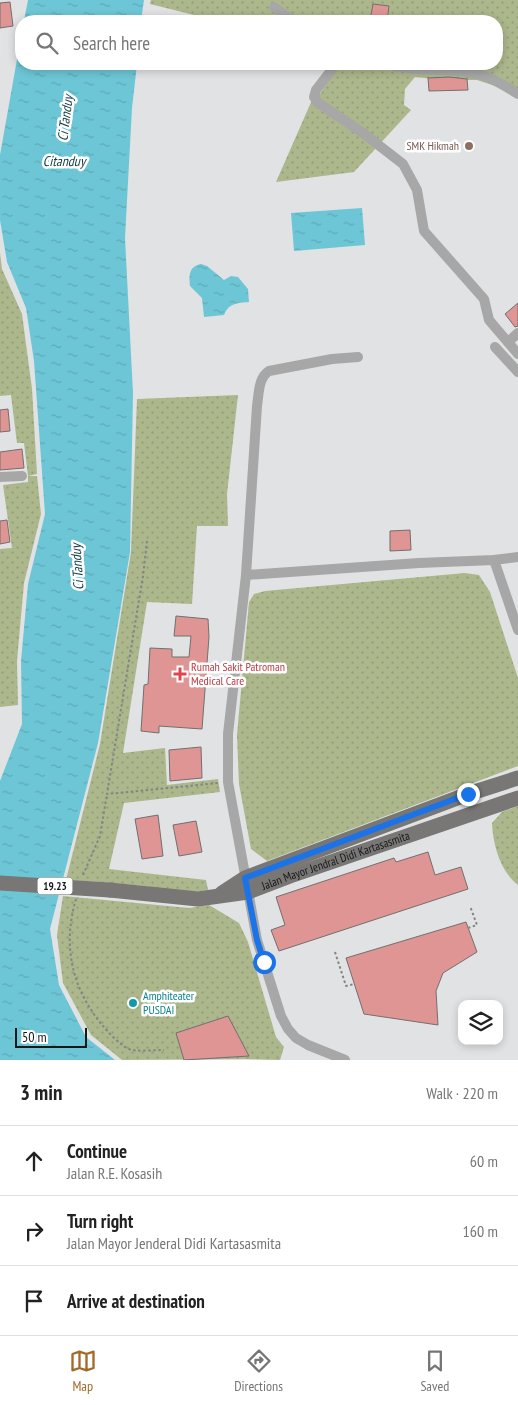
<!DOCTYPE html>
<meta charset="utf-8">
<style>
body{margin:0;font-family:"PT Sans Narrow",sans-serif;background:#f6f6f6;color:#222}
.controls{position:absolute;right:15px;bottom:15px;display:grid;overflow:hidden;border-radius:10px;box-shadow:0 2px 8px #0003}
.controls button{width:45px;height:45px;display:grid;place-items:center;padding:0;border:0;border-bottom:1px solid #e0e0e0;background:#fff;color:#222;font:25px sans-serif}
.scale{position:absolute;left:15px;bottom:12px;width:72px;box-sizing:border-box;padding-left:5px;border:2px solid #181819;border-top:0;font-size:14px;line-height:18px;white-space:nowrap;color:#181819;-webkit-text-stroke:4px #fff;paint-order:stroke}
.stop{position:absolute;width:15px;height:15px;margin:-11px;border:4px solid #1a73e8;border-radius:50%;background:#fff}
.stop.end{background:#1a73e8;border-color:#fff;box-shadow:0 1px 5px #0008}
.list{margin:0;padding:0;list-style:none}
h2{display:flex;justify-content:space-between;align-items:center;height:65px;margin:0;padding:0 20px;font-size:21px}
h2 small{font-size:16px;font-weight:400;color:#767676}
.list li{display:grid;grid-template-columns:32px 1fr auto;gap:15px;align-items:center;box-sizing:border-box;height:70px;padding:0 20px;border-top:1px solid #e0e0e0}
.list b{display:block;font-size:19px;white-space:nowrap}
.list p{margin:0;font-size:16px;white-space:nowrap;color:#767676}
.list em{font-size:16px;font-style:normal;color:#767676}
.icon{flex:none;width:28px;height:28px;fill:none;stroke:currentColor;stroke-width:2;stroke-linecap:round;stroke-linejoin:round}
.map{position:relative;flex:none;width:518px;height:1060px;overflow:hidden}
.search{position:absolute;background:#fff;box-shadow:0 2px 8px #0003;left:15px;right:15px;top:15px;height:55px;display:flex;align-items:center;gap:12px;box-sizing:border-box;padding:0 18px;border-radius:20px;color:#767676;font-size:19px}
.sheet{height:275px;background:#fff}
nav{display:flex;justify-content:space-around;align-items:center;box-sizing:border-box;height:70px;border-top:1px solid #e0e0e0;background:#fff;font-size:14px;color:#767676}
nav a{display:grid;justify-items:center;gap:2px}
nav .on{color:#a26927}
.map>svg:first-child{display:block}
.green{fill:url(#green-dots)}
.water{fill:url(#water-ripples)}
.building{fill:#de9593;stroke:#726f6f}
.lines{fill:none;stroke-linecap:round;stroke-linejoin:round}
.path{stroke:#838485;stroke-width:2;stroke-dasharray:2.5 2.5;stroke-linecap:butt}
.street{stroke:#a8a7a7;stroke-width:10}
.primary{stroke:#787775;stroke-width:15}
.primary-bridge{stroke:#787775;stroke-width:15}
.route{stroke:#1a73e8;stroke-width:6}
.education-dot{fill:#8d6e63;stroke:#fff;stroke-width:2}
.health-dot{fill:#e0444e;stroke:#fff;stroke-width:2}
.culture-dot{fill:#0f9aa8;stroke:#fff;stroke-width:2}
.labels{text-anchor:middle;stroke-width:5;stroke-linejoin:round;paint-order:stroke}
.shield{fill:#fff;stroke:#5d5d5e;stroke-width:1}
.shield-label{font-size:11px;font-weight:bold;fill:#181819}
.education-label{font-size:12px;fill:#785e54;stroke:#fff;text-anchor:end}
.health-label{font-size:12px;fill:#be3a42;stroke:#fff;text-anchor:start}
.street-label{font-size:12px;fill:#181819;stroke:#fff}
.culture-label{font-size:12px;fill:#0d838f;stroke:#fff;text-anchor:start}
.water-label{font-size:14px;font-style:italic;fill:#143e45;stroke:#fff}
</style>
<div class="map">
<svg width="518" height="1060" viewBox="0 0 518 1060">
<defs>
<pattern id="green-dots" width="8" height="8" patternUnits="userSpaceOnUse" patternTransform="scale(1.25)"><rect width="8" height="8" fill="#acb78c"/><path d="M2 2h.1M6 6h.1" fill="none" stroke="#939d78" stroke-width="1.8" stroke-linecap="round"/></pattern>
<pattern id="water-ripples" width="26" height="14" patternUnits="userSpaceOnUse" patternTransform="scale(1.25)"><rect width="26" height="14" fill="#6dc6d6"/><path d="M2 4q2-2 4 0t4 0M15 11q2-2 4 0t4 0" fill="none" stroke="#5ea9b7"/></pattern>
</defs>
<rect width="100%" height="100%" fill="#e0e2e4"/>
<g class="green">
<path d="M151 0H518V97L514 92 477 80H445L415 77 405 89 404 105 411 110 354 172 276 182 312 100 318 97 339 64H497V21H218L150 4Z"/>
<path d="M0 253 2 269 22 314 32 389 37 474 28 476 24 443H17L11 395 0 396Z"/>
<path d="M238 395 227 494 228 526H197L192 604 147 602 123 753 165 748 167 785 218 779 220 792 124 803 109 869 206 880 208 890C186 894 164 889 143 886 117 883 91 881 66 880L100 744 131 552 137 399Z"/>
<path d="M28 476H37L41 514 24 583 17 661 18 705 0 707V549L12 548 3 485 28 482Z"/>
<path d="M465 573 479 575 490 592 518 678V766L267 861 251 849 239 784 237 735 249 602 254 594 265 591Z"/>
<path d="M518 806V885C500 871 493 845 492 823L502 812Z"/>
<path d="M63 896 189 908 209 905 239 923 248 942 276 1037 284 1047 280 1060 247 1059 122 1060 91 1035 63 983 57 935Z"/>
</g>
<g class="water">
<path d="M28 0H144L141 21H24Z"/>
<path d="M21 37V64H137L132 108 125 238 133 393 130 552 98 743 50 929 59 985 86 1037 115 1060H0V781L22 724 21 661 28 584 45 514 34 361 26 308 7 262 0 220V155Z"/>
<path d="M362 208 365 245 294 251 291 213Z"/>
<path d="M201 264 207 266 224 280 231 276 238 277 248 289 249 302C237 303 229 303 224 315L204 317 202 298 190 286C189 274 189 267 201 264Z"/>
</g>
<g class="building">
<path d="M10 2 13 26 0 28V3Z"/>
<path d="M373 4 389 6 387 21H370Z"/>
<path d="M449 77 467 79 468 90 429 91 428 78Z"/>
<path d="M518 303V326L515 327 505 314Z"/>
<path d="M8 409 10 431 0 432V410Z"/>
<path d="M22 449 24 468 0 470V452Z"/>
<path d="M7 520 10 542 0 544V521Z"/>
<path d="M410 530 411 550 390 551V531Z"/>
<path d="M176 616 208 619 209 637 202 729 159 726V733L141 731 144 685 148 684 150 648 172 649V657H189L191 636H174Z"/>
<path d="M201 747 202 778 170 781 169 750Z"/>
<path d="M158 815 163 856 142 859 135 819Z"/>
<path d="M196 821 202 852 179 856 173 825Z"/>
<path d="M428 852 435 875 461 867 468 889 279 951 271 930 285 925 276 897 394 858 396 862Z"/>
<path d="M466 922 477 952 443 973 436 991 438 1025 364 1014 346 958Z"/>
<path d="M228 1016 249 1056 184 1060 176 1033Z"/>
</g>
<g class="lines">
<g class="path">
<path d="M147 541 143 576 107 794 218 783"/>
<path d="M83 875 100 836 107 794"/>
<path d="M76 899C62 946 72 989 103 1026 108 1032 121 1046 129 1049 135 1052 155 1050 164 1050"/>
<path d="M468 928 477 925 470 906"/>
<path d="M335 952 346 986 354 984"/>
</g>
<g class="street">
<path d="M274 7 293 21"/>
<path d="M336 64 316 90 314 97 317 102 363 133 403 164 417 190 424 231 484 299 489 320 518 354"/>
<path d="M387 64C419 74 455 65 487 77 498 81 508 88 518 94"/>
<path d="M508 342 518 333"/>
<path d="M495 347 518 372"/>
<path d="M0 477 22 476"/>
<path d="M494 560 518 630"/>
<path d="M246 575 419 563 494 560 518 557"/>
<path d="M345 1060 308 1045 296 1038 288 1029 281 1016 257 940 228 782V734L246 575 257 406C259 394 258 378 269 371L332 359 358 357"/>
</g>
<g class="primary">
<path id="s1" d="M110 890 198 899 248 892 290 876 518 798"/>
<path d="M222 893 245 878 468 794 518 778"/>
</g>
<path class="primary-bridge" d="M0 883 110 890"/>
</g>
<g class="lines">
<path class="route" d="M264 962 257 940 245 878 468 794"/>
</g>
<circle class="education-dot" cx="469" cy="146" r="5"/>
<path class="health-dot" d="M177.5 666.5h5v5h5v5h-5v5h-5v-5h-5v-5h5z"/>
<circle class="culture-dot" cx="133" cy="1003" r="5"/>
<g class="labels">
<rect class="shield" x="37.5" y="877.5" width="35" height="17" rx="4"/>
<g class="shield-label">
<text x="55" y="890">19.23</text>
</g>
<g class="education-label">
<text x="459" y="150">SMK Hikmah</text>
</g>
<g class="health-label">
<text x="191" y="671">Rumah Sakit Patroman<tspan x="191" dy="14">Medical Care</tspan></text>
</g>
<g class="street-label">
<text dy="4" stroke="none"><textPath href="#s1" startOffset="232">Jalan Mayor Jendral Didi Kartasasmita</textPath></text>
</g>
<g class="culture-label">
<text x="143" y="1000">Amphiteater<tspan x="143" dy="14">PUSDAI</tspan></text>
</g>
<g class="water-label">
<text transform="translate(65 118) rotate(-83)" y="5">Ci Tanduy</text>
<text x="64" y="166">Citanduy</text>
<text transform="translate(77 567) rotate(-94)" y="5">Ci Tanduy</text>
</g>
</g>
</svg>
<div class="controls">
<button><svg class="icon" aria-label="layers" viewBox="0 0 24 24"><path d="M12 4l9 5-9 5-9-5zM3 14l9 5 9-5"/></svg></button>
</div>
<div class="scale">50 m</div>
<div class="stop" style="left:264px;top:962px"></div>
<div class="stop end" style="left:468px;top:794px"></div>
<div class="search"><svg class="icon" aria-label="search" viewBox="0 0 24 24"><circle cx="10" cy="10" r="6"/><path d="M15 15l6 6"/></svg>Search here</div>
</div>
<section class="sheet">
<h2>3 min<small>Walk · 220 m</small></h2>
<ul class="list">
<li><svg class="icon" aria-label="ahead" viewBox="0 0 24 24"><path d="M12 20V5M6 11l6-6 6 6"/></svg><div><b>Continue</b><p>Jalan R.E. Kosasih</p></div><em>60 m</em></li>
<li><svg class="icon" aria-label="right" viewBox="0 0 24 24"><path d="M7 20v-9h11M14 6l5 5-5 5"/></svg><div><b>Turn right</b><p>Jalan Mayor Jenderal Didi Kartasasmita</p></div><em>160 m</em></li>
<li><svg class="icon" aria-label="arrive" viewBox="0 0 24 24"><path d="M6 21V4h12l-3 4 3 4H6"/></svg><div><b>Arrive at destination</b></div></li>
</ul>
</section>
<nav>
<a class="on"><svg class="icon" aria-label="map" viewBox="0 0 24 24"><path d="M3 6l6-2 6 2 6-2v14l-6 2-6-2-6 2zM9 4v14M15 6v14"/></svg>Map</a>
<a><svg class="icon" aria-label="directions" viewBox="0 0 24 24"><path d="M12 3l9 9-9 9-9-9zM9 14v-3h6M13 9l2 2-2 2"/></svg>Directions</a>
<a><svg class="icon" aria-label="saved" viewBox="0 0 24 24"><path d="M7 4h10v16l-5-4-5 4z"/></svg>Saved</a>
</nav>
